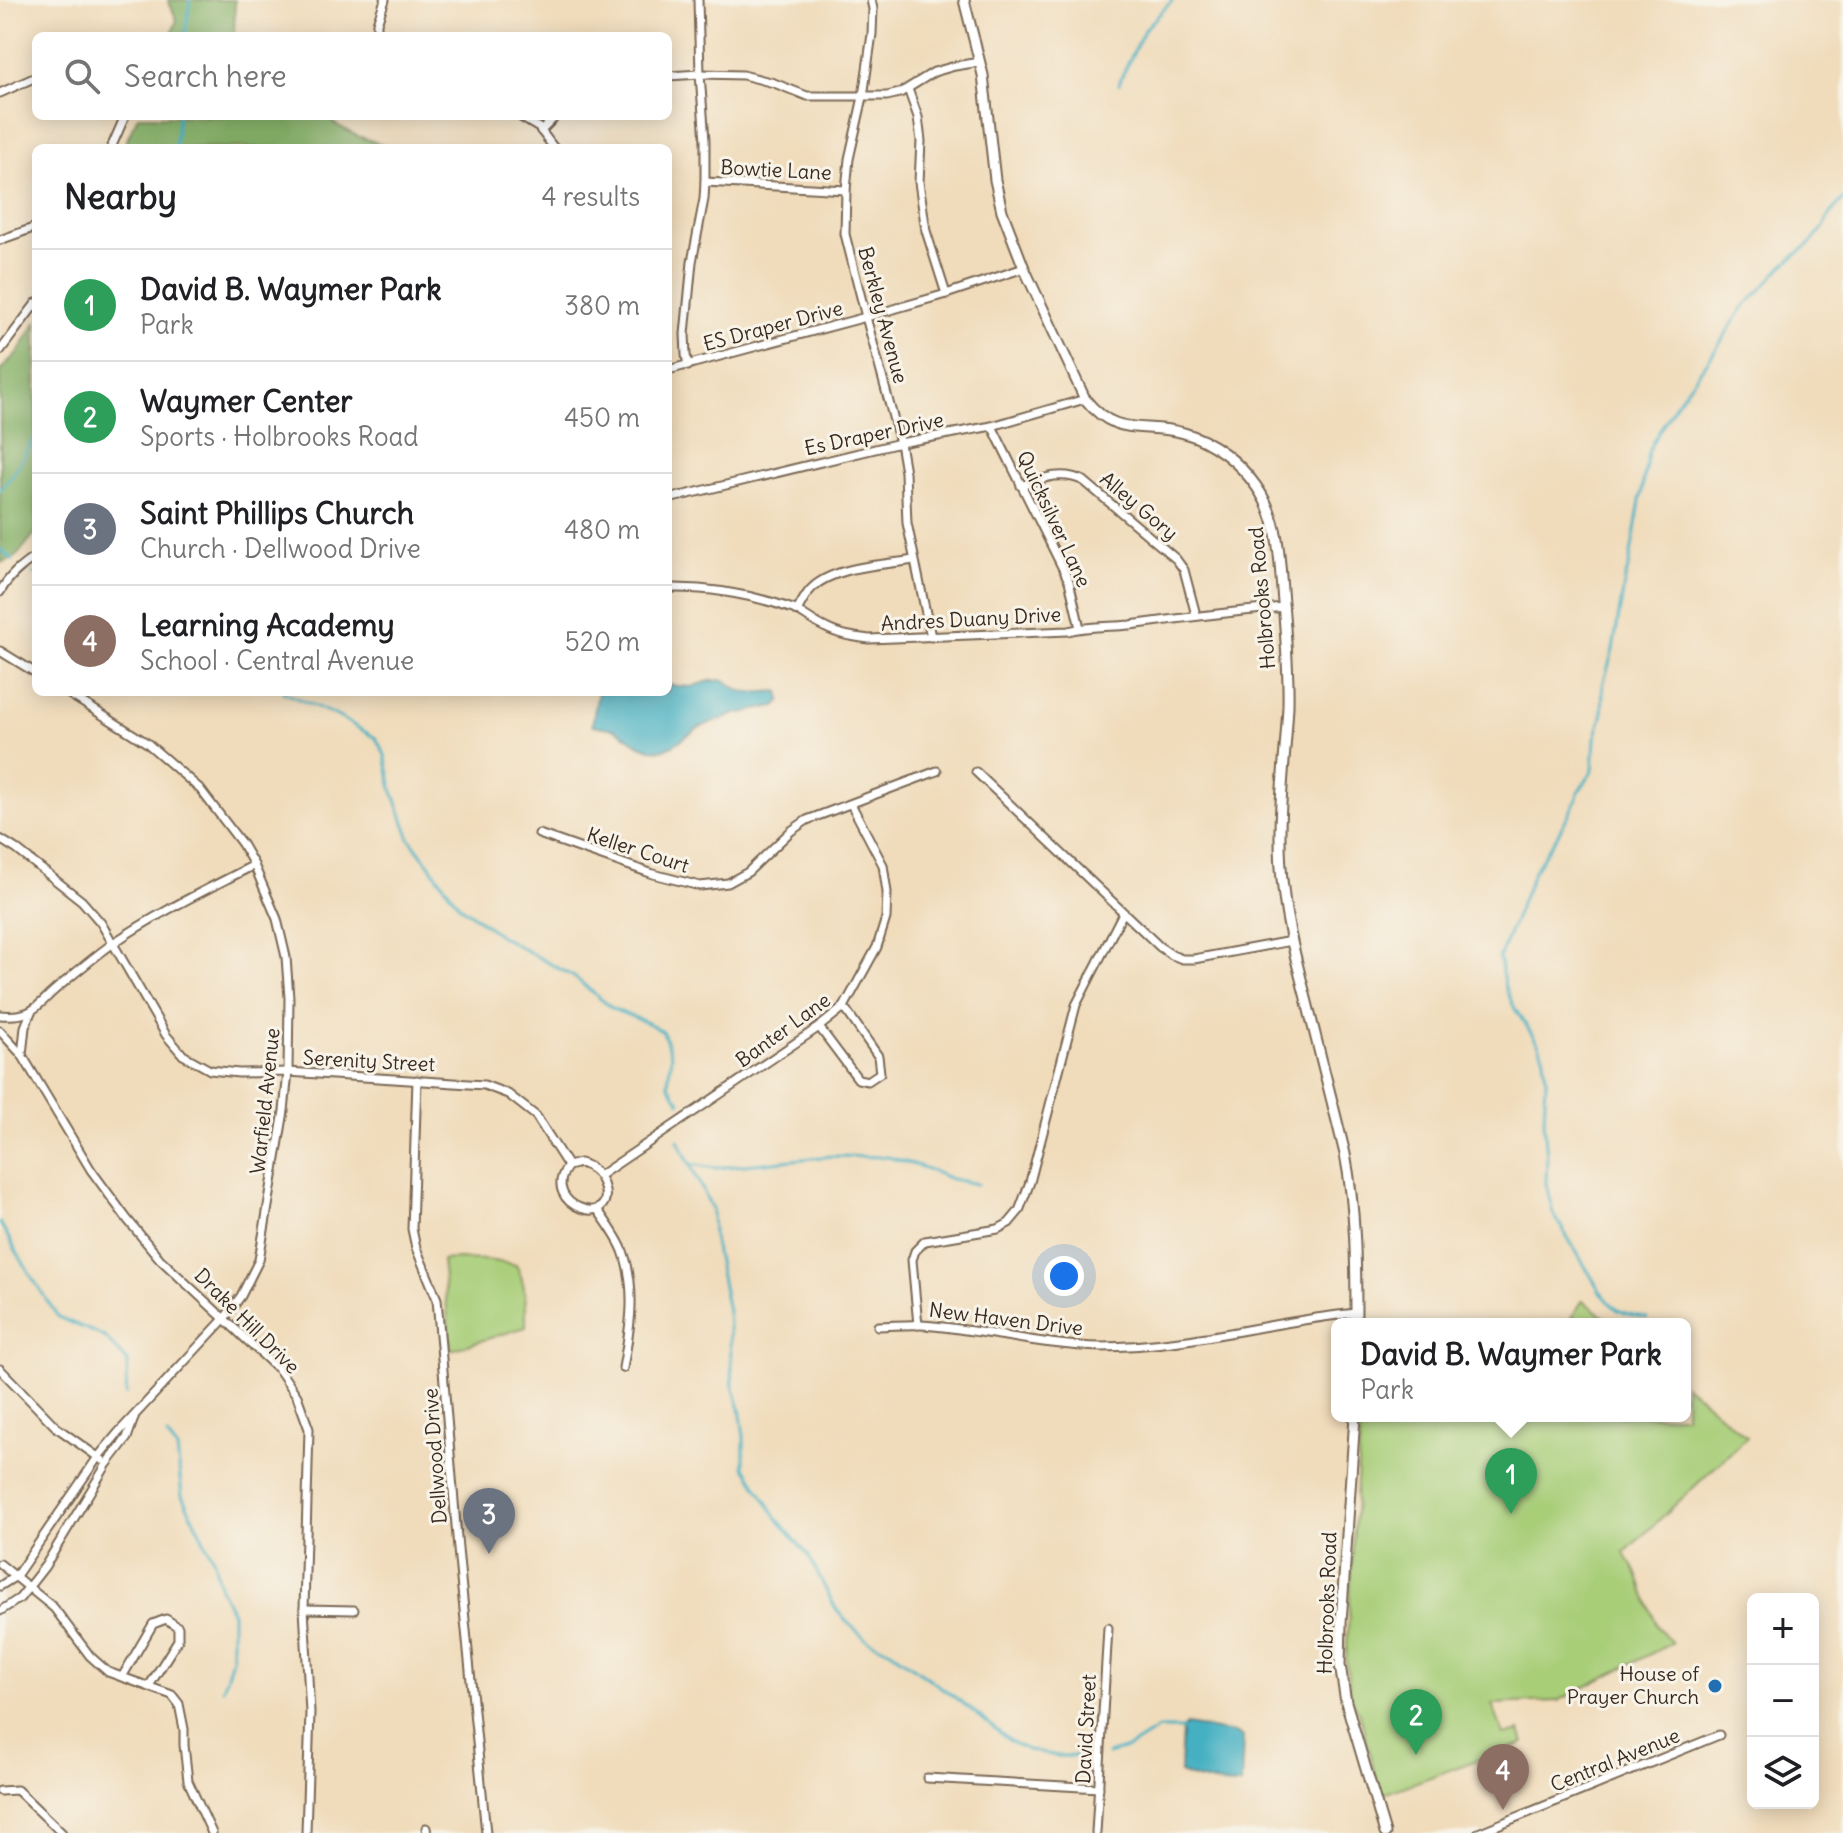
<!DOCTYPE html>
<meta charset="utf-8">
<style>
body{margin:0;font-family:Delius,sans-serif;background:#f2f2f2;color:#202124}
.controls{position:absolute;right:24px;bottom:24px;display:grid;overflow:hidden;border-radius:12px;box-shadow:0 4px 20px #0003}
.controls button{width:72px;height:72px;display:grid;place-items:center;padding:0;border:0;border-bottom:2px solid #e0e0e0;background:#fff;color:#202124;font:40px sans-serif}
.you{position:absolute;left:1064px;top:1276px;width:28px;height:28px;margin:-20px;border:6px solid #fff;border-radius:50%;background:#1a73e8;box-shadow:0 0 0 12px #1a73e833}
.badge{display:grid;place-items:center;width:52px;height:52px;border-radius:50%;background:#0f766e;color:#fff;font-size:26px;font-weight:700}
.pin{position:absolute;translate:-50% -66px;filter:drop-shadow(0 2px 4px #0008)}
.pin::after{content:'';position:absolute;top:42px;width:28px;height:24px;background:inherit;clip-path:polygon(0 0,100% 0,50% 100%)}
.popup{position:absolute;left:1331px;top:1318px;width:360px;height:104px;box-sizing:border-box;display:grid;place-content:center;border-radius:12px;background:#fff;filter:drop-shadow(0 2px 6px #0005);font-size:26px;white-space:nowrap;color:#757577}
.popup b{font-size:30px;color:#202124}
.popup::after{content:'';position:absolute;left:50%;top:100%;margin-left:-16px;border:16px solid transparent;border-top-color:#fff}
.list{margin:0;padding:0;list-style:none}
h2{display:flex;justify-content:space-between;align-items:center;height:104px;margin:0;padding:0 32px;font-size:34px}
h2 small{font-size:26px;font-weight:400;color:#757577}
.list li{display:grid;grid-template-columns:52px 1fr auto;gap:24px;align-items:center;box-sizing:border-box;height:112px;padding:0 32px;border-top:2px solid #e0e0e0}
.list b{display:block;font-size:30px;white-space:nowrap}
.list p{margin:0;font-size:26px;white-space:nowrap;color:#757577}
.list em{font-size:26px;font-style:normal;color:#757577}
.icon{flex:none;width:44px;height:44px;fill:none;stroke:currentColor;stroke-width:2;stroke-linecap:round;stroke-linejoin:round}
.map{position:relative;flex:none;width:1843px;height:1833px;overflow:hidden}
.search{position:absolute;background:#fff;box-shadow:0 4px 20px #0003;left:32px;top:32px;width:640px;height:88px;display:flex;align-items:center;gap:20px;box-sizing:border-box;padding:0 28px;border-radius:12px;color:#757577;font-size:30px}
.panel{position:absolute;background:#fff;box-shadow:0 4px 20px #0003;left:32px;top:144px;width:640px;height:552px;border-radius:12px}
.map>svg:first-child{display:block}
.green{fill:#a8ce78;stroke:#727c4b;stroke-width:2}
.forest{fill:#86b168;stroke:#606e43;stroke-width:2}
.water{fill:#44b0c2;stroke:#406d70;stroke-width:2}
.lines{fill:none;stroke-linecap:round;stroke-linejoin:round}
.stream{stroke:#44b0c2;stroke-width:3}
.minor-casing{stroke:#7a6855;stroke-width:11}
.tertiary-casing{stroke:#7a6855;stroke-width:13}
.minor{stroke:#fff;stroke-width:7}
.tertiary{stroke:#fff;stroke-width:9}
.poi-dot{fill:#1f6fb2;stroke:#f7f3e8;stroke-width:3}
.labels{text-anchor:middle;stroke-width:6;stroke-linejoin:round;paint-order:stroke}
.street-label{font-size:20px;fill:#3b2a1e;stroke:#f7f3e8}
.poi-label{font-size:20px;fill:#3b2a1e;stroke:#f7f3e8;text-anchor:end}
</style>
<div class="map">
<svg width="1843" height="1833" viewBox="0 0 1843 1833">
<rect width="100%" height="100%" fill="#f7f3e8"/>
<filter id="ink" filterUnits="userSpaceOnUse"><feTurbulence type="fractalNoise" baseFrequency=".0125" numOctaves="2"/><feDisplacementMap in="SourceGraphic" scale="16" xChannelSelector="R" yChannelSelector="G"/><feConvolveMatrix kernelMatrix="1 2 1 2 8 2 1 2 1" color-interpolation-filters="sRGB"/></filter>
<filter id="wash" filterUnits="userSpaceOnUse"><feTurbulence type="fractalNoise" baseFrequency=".006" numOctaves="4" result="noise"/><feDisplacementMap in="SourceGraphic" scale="32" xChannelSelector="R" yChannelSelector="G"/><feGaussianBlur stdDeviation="1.8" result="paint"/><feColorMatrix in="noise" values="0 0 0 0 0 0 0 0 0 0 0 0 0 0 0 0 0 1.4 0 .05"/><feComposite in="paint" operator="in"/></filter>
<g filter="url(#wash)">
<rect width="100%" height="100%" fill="#f0dbba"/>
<g class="green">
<path d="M458 1259 487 1260 516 1265C527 1285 526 1305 526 1327L451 1350 442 1260Z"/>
<path d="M1583 1300 1612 1324H1567Z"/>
<path d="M1685 1385 1747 1437 1624 1553 1635 1569 1657 1626 1672 1643 1558 1701 1492 1704 1504 1735 1520 1731 1524 1743 1381 1795 1359 1712 1352 1703 1346 1661 1361 1416H1685Z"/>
</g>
<g class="forest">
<path d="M168 0H235L234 36H171L177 20Z"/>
<path d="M138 116H330L333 123 355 135 392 148H123Z"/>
<path d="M36 323V532L16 557 0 563V371L18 352Z"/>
</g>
<g class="water">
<path d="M725 680 737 689 747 693 779 691 781 700 775 706 736 714 700 727 673 745 662 750 651 749 640 745 615 729 592 725 598 692H668V685L691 687 710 681Z"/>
<path d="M1186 1725 1234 1733 1243 1737 1241 1785C1221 1785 1199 1781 1180 1773L1182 1729Z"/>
</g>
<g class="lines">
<g class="stream">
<path d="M185 36 190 0"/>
<path d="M1119 84 1121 78 1144 30 1173 0"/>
<path d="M175 148 178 116"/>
<path d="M0 490 13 474 36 435"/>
<path d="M0 549 13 560"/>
<path d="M33 573 36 575"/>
<path d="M283 692 337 716 376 738 385 755 392 789 410 839 459 905 502 937 574 977 613 1009 648 1023 663 1032 671 1055 668 1084 680 1102"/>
<path d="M678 1140 712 1209 713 1237 728 1311 733 1386 740 1409 744 1436V1466L779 1521 808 1555 836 1609 847 1622 867 1640 891 1651 968 1707 1010 1741 1027 1750 1057 1756H1094"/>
<path d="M691 1164 715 1168 832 1156 888 1157 925 1168 951 1179 977 1184"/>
<path d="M0 1223 31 1276 58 1317 105 1337 128 1362 126 1395"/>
<path d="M1647 1318 1628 1314 1618 1310 1612 1305 1600 1291 1553 1213 1546 1184 1547 1158 1544 1120 1546 1081 1544 1058 1539 1045 1515 1009 1505 987 1499 958 1534 871 1558 834 1577 799 1578 793 1593 770 1595 738 1602 717 1603 685 1613 650 1625 579 1629 566 1648 453 1652 443 1675 405 1715 351 1740 312 1783 266 1813 241 1824 227 1829 215 1843 199"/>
<path d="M167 1436 177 1449 182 1496 214 1560 220 1588 232 1613V1658L223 1689"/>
<path d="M1108 1754 1128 1748 1158 1729H1182L1185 1731"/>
</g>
</g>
</g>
<g filter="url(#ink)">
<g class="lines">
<defs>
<g id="minor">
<path d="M871 0 873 9 872 34 863 97 849 159 846 190 845 234 866 317 900 443 905 472 907 523 931 637"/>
<path d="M377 36V23L385 0"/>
<path d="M668 76 700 74 743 75 774 83 807 96H887L900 93 934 72 955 66 980 62"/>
<path d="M908 89 918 117 921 141 919 182 926 231 946 294"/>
<path d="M0 93 36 77"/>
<path d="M519 116 539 128 554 148"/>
<path d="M541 131 556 116"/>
<path d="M111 148 125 116"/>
<path d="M705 182 846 190"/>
<path d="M0 240 36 227"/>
<path d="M0 351 36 303"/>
<path d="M688 366 686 355 685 334 692 262 704 199 705 182V141L700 74 698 0"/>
<path d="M668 370 866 317 946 294 1024 268"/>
<path d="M992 426 1069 581 1080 628"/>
<path d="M1021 486C1043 478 1062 470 1084 481L1176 559 1184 570 1196 615"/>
<path d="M668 499 900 443 992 426 1085 399"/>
<path d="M668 588C710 587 753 595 793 609 805 614 814 623 826 628 839 635 854 637 869 639L1068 631C1088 626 1109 627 1130 625 1181 618 1232 612 1284 607"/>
<path d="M0 592C9 576 21 566 36 556"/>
<path d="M797 611C801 604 805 595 811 589 833 566 884 565 914 560"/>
<path d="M0 651 36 673"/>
<path d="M976 772 1160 947 1172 955 1182 959H1194L1291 941"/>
<path d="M539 834 653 874 700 886 728 883 748 872 791 831 807 820 937 771"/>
<path d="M0 839 16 849 82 901 101 923 166 1035 183 1055 210 1070 239 1073 288 1072 484 1085 508 1094 536 1116 568 1166"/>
<path d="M0 1015C37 1018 36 1004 62 984 79 970 96 955 115 942 159 912 208 889 254 865"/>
<path d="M819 1027 858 1079 868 1081 880 1073 878 1056 844 1007"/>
<path d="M0 1031 22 1055 91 1170 127 1219 160 1259 280 1371 297 1396 309 1429 304 1609 310 1712 306 1833"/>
<path d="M22 1055 25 1027 31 1012"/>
<path d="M417 1080 412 1229 416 1248 437 1299 458 1549 486 1833"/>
<path d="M580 1163C591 1166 599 1173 603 1184 620 1232 537 1206 568 1166Z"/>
<path d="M599 1176 819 1027 844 1007 877 947 886 918 887 892 883 865 851 804"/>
<path d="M597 1209C606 1222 617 1236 623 1251 637 1290 630 1329 623 1368"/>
<path d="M918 1325 912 1260 915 1251 925 1241 998 1229 1009 1223 1019 1211 1030 1182 1076 1005 1123 913"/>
<path d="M878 1326C892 1326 907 1324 921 1325 982 1329 1041 1346 1102 1347 1188 1347 1271 1321 1356 1313"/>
<path d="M0 1369 56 1427 102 1460"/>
<path d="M0 1564 54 1608 90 1656 108 1672 172 1695 179 1704 184 1729V1745L188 1781 212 1833"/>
<path d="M0 1586 16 1576 98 1457 118 1433 224 1319 241 1296 259 1260 284 1111 288 1072 289 998 286 957 277 919 254 865 242 844 200 789 147 743 66 692"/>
<path d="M304 1609 354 1610"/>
<path d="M0 1611 20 1598 45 1566 107 1464 127 1438 134 1418"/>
<path d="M122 1677 153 1624 166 1619 178 1627V1640L149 1686"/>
<path d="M927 1778 1099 1788"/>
<path d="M0 1791 17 1790 62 1833"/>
<path d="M426 1828 427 1833"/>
<path d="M1096 1833 1108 1628"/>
<path d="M1478 1833 1719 1735"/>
</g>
<g id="tertiary">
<path d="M964 0 983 75 995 180 1002 211 1024 268 1085 399C1118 440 1143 421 1184 433 1213 441 1239 462 1256 486 1279 518 1279 553 1282 590 1285 628 1289 667 1288 706 1285 766 1275 827 1283 888 1287 928 1298 967 1308 1006 1320 1055 1333 1104 1345 1154 1356 1210 1356 1266 1356 1324"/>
<path d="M1355 1416 1341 1623 1340 1665 1346 1702 1385 1833"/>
</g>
</defs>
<use href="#minor" class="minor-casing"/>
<use href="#tertiary" class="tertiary-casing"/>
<use href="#minor" class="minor"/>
<use href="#tertiary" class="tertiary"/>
</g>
</g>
<circle class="poi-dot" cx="1715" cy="1686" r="8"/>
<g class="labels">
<g class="street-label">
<text transform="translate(776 170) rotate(3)" y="7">Bowtie Lane</text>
<text transform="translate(883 315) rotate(75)" y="7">Berkley Avenue</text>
<text transform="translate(773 326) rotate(-15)" y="7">ES Draper Drive</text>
<text transform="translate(874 434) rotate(-12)" y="7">Es Draper Drive</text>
<text transform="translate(1139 506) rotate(40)" y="7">Alley Gory</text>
<text transform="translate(1054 519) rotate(65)" y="7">Quicksilver Lane</text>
<text transform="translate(1262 598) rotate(-95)" y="7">Holbrooks Road</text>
<text transform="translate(971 619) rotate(-3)" y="7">Andres Duany Drive</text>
<text transform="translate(638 850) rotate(18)" y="7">Keller Court</text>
<text transform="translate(783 1030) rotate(-36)" y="7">Banter Lane</text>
<text transform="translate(369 1061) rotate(3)" y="7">Serenity Street</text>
<text transform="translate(265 1101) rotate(-84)" y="7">Warfield Avenue</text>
<text transform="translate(1006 1319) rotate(7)" y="7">New Haven Drive</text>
<text transform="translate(247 1321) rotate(45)" y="7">Drake Hill Drive</text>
<text transform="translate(435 1456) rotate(-94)" y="7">Dellwood Drive</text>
<text transform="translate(1327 1603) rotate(-88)" y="7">Holbrooks Road</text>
<text transform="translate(1086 1729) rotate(-87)" y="7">David Street</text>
<text transform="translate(1615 1760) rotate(-22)" y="7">Central Avenue</text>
</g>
<g class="poi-label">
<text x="1699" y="1681">House of<tspan x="1699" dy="23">Prayer Church</tspan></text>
</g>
</g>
</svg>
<div class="controls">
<button>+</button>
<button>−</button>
<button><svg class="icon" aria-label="layers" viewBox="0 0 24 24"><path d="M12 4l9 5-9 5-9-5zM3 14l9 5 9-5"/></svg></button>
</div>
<div class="you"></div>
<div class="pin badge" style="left:1511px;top:1514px;background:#2e9e5b">1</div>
<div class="popup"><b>David B. Waymer Park</b>Park</div>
<div class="pin badge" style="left:1416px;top:1755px;background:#2e9e5b">2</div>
<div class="pin badge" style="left:489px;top:1554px;background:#6b7280">3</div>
<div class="pin badge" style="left:1503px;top:1810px;background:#8d6e63">4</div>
<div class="search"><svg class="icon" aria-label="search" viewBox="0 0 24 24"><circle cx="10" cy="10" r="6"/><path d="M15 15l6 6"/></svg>Search here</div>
<section class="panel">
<h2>Nearby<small>4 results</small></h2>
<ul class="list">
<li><span class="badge" style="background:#2e9e5b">1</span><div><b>David B. Waymer Park</b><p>Park</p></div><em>380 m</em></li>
<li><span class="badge" style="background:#2e9e5b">2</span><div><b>Waymer Center</b><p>Sports · Holbrooks Road</p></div><em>450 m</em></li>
<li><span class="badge" style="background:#6b7280">3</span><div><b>Saint Phillips Church</b><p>Church · Dellwood Drive</p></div><em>480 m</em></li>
<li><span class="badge" style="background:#8d6e63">4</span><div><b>Learning Academy</b><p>School · Central Avenue</p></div><em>520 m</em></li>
</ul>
</section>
</div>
